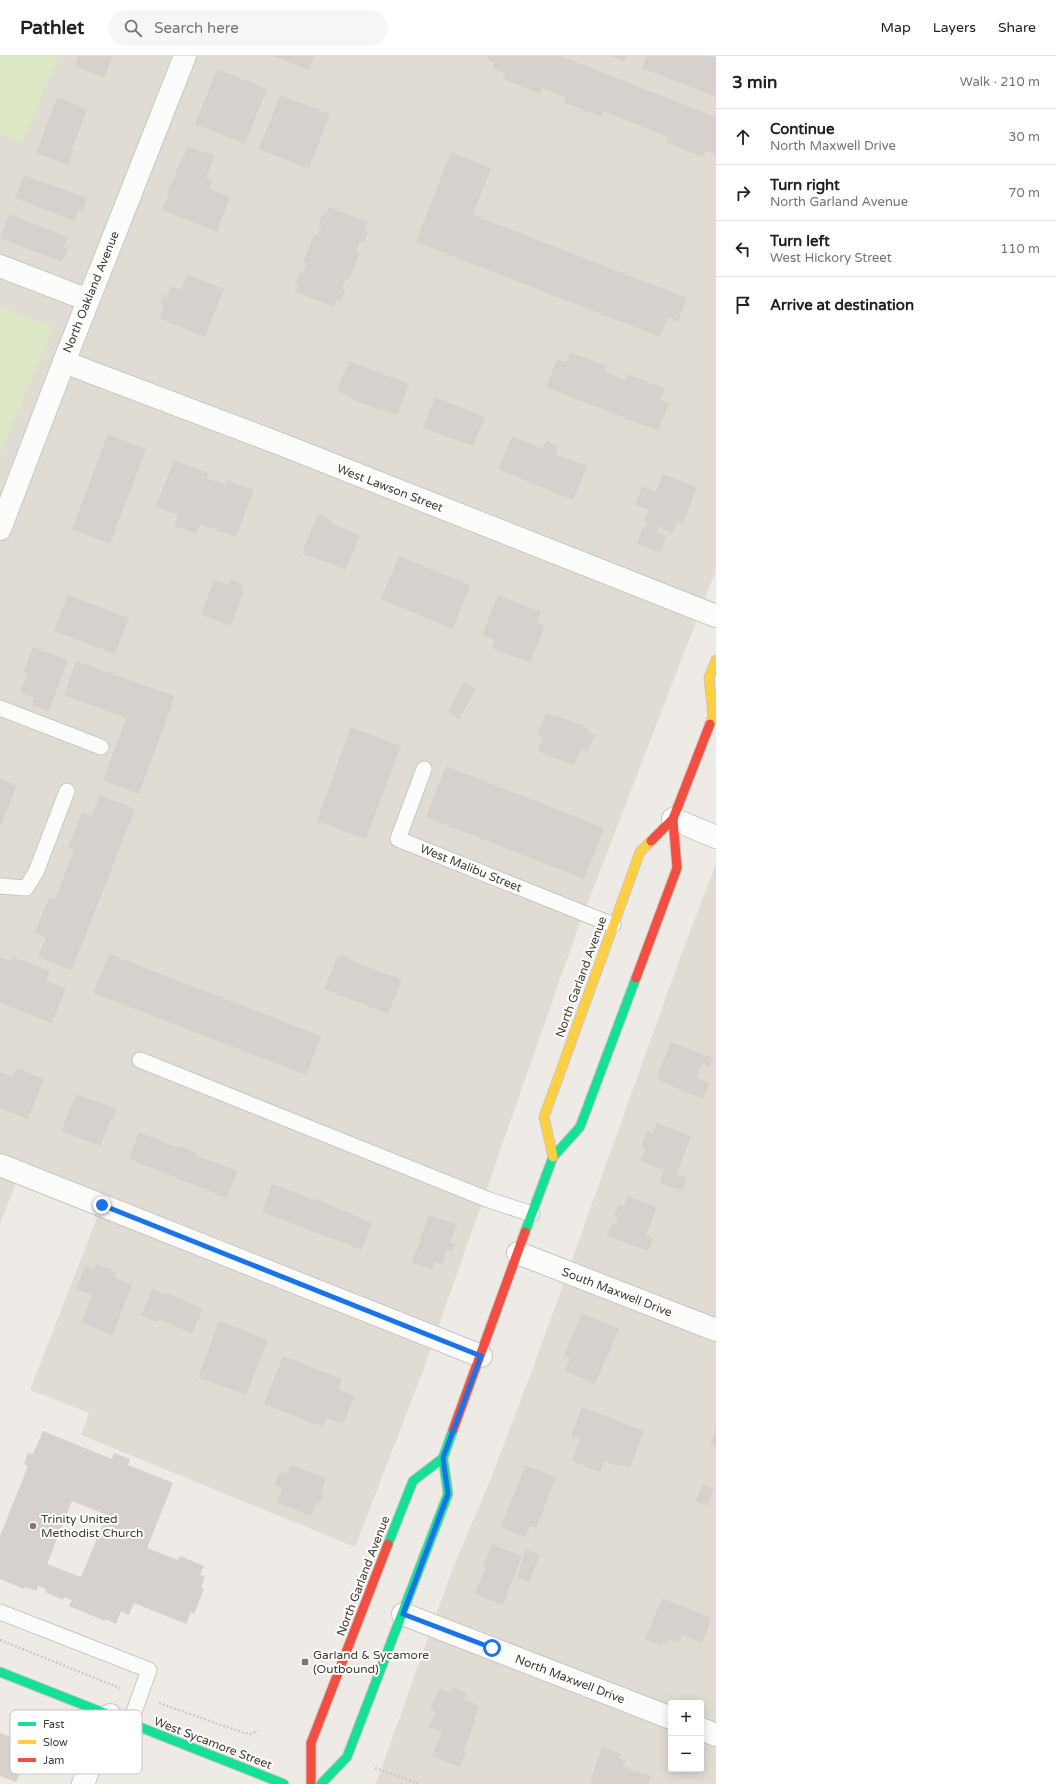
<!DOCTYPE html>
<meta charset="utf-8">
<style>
body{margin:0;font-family:"Varela Round",sans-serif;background:#f6f6f6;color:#202124}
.controls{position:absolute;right:12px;bottom:12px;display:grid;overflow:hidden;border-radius:4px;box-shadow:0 2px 10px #0003}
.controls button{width:36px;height:36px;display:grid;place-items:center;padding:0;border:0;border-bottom:1px solid #e0e0e0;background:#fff;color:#202124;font:20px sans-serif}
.stop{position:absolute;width:12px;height:12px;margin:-9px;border:3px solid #1a73e8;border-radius:50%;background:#fff}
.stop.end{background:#1a73e8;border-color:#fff;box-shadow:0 1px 4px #0008}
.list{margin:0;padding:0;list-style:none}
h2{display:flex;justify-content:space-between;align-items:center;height:52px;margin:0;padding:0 16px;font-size:17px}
h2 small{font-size:13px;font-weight:400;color:#757577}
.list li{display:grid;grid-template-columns:26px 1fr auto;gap:12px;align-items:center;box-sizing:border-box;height:56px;padding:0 16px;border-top:1px solid #e0e0e0}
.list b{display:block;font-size:15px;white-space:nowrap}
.list p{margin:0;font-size:13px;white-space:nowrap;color:#757577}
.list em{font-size:13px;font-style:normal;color:#757577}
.icon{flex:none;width:22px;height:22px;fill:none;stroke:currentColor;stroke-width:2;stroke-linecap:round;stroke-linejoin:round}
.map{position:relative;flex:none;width:716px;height:1728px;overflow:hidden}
header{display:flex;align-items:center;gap:24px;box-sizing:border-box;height:56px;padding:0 20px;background:#fff;border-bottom:1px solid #e0e0e0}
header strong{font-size:19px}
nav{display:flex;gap:22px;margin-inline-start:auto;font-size:14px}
.search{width:280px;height:36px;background:#f6f6f6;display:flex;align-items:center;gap:10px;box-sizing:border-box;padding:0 14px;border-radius:22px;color:#757577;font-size:15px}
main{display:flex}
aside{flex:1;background:#fff}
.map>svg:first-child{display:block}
.residential{fill:#e1dcd3;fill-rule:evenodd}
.green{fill:#dce7c6}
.building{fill:#d6d1cd;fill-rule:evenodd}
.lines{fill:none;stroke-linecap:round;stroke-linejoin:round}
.lane-casing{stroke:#cac6c2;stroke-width:17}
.street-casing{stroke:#cac6c2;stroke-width:24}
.fast-casing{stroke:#ccc7bd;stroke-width:11}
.slow-casing{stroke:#ccc7bd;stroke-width:11}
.jam-casing{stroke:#ccc7bd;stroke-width:11}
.path{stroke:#ccc9c5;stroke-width:2.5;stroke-dasharray:2 2;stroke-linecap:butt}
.lane{stroke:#fcfcfb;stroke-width:15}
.street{stroke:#fcfcfb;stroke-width:22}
.fast{stroke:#16e098;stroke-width:9}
.slow{stroke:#ffcf43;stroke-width:9}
.jam{stroke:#f24e42;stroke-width:9}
.route{stroke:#1a73e8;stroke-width:5}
.poi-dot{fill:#7e7872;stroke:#fff;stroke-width:1.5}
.labels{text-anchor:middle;stroke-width:4;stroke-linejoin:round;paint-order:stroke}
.street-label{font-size:12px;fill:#423b33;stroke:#fff}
.poi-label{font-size:12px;fill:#423b33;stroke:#fff;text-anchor:start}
.key{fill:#fff;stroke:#c6c4c2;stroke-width:1}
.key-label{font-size:11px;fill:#423b33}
</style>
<header>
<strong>Pathlet</strong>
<div class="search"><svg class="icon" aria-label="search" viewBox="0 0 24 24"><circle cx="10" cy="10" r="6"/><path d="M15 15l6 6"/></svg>Search here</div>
<nav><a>Map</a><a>Layers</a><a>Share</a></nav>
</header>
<main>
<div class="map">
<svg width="716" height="1728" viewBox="0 0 716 1728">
<rect width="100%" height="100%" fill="#eeeae6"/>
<g class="residential">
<path d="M0 0H716V514L578 872 423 1315 355 1491 81 1379 89 1357 30 1334 102 1149 20 1117 0 1168Z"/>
<path d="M716 808V1728H376L451 1517 492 1420 536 1304 681 899ZM671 1647H701V1713H671Z"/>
</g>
<g class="green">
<path d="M0 0H59L21 87 0 78Z"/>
<path d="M0 250 53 271 0 398Z"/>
</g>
<g class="building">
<path d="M79 0H113L104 22 75 10Z"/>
<path d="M272 0H314L309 14Z"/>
<path d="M488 0H560L716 61V99L705 95 703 101 666 86 668 81 603 55 601 61 563 46 566 41 542 32 540 38 503 23 505 17 493 13 495 7 487 3Z"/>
<path d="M611 0H627L624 5Z"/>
<path d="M646 0H711L716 2V41L642 12Z"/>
<path d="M217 13 267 33 245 88 195 68Z"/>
<path d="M280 39 330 58 309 113 259 93Z"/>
<path d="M57 41 87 53 72 93 74 94 68 109 36 97Z"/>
<path d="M188 90 215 100 206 122 213 125 210 133 230 141 217 176 162 154 169 138 167 137 171 126H173L177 117H175Z"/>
<path d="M451 96 491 112 473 159 687 242 678 266 668 261 660 281 416 186Z"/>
<path d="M24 119 87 142 82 156 78 155 74 165 15 142Z"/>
<path d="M329 151 368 166 365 174 368 176 364 187 360 185 356 195 360 196 349 224 346 223 342 232 345 234 341 245 337 244 334 251 295 236 298 229 295 227 300 216 303 217 306 208 303 207 314 179 317 180 321 171 318 169 322 158 325 159Z"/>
<path d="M9 158 68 181 64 191 68 193 62 206 0 182Z"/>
<path d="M187 218 224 233 205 281 159 262 164 250 160 248 163 239 167 241 171 230 181 234Z"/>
<path d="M570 296 607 310 605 316 625 324 627 318 665 333 660 344 669 347 658 375 546 331 557 303 566 306Z"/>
<path d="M349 305 409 328 397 359 383 353 382 355 351 343V341L337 335Z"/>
<path d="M435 341 485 361 473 390 423 372Z"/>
<path d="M108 378 146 393 110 488 72 473Z"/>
<path d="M512 380 543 393 546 385 558 390 555 398 587 410 573 444 498 413Z"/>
<path d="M174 404 208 417 207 422 225 429 227 424 254 434 236 481 200 468 196 478 174 470 178 459 156 450Z"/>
<path d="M663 418 697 431 683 468 677 465 673 477 658 471 656 476 666 480 661 496 637 488 643 471 646 472 648 467 644 466 649 454 635 449 642 430 656 436Z"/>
<path d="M318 458 331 464 330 467 360 479 346 514 302 497Z"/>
<path d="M399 500 470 529 453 573 381 543Z"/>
<path d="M231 523 243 528 241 534 244 535 231 570 201 559 214 524 229 529Z"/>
<path d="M68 539 129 562 115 598 54 575Z"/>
<path d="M498 539 541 556 537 566 545 570 530 607 492 592 495 584 482 579Z"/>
<path d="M33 591 68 604 49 655 31 649 34 642 20 636 27 618 23 617Z"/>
<path d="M76 605 175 640 139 738 103 725 126 662 64 639Z"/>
<path d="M464 626 476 633 459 663 448 656Z"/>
<path d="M546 657 553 660V658L588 672 587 675 595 679 588 696 581 693 574 710 538 695 543 682 537 679Z"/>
<path d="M351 671 401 690 366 783 317 765Z"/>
<path d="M446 710 604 772 584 823 426 761Z"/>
<path d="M0 723 17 729 0 772Z"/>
<path d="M100 739 135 753 72 914 38 901 46 881 35 877 49 841 55 843 74 794 68 792 82 756 92 760Z"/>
<path d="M109 898 321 980 306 1019 93 937Z"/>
<path d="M341 898 350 902 349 904 392 920 393 918 402 924 388 958 324 933 338 900 341 901Z"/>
<path d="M0 901 11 905 13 901 50 915 46 925 66 932 52 967 0 947Z"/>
<path d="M671 986 713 1002 709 1011 702 1008 696 1022 709 1027 703 1043 662 1026V1025L656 1022Z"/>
<path d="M17 1012 44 1023 28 1063 0 1052V1016L13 1021Z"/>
<path d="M76 1038 117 1053 113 1064 111 1063 100 1090 61 1075Z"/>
<path d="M656 1067 691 1080 677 1118 687 1122 682 1135 660 1127 664 1114 640 1105 645 1092 641 1091 647 1075 653 1077Z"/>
<path d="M139 1076 178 1092 179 1090 188 1093 196 1096 195 1099 237 1115 227 1142 129 1103Z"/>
<path d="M272 1128 314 1144V1142L372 1167 362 1194 262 1156Z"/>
<path d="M627 1140 657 1151 646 1179 653 1182 648 1195 607 1180 612 1166 616 1168 618 1162 614 1160 619 1148 624 1150Z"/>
<path d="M429 1159 457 1168 450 1186 455 1188 452 1195 447 1194 442 1208 435 1206 432 1214 412 1206Z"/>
<path d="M96 1208 116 1216 114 1221 132 1229 113 1279 81 1267 92 1239 76 1233 85 1210 94 1213Z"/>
<path d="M152 1233 166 1239 167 1237 203 1253 192 1278 159 1263 157 1266 141 1260Z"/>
<path d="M582 1257 619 1273 595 1328 565 1315 570 1302 564 1299Z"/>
<path d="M219 1265 268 1284 246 1339 198 1321Z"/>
<path d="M283 1300 342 1323 338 1333 355 1340 343 1368 326 1362 323 1371 264 1348Z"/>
<path d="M582 1351 644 1375 630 1412 620 1408 619 1411 604 1405 600 1416 572 1405 580 1383 571 1380Z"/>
<path d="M716 1372V1391L710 1388Z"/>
<path d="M43 1375 112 1403 114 1397 130 1403 128 1409 173 1427 147 1492 178 1504 180 1500 204 1510 200 1519 205 1520 201 1532 204 1533 194 1558 191 1556 186 1568 134 1547 129 1559 121 1555 116 1568 105 1563V1565L69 1550 72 1544 64 1541 63 1544 45 1536 46 1533 38 1530 36 1535 25 1531 24 1533 0 1523V1480L28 1410 24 1408 28 1397 33 1398ZM72 1445 107 1459 81 1521 47 1508Z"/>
<path d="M291 1409 326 1422 321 1436 324 1437 320 1447 317 1446 311 1460 276 1446 282 1432 274 1429 280 1415 287 1418Z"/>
<path d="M525 1409 556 1421 536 1472 530 1470 525 1481 501 1471Z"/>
<path d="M703 1428 714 1433 707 1450 695 1445Z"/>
<path d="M492 1488 522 1500 503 1549 475 1538 485 1512 483 1511Z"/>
<path d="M526 1493 540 1499 529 1526 517 1522Z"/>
<path d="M662 1542 712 1562 702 1587 682 1579 679 1587 669 1583 668 1588 663 1586 661 1590 645 1583Z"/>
<path d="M452 1631 467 1637 464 1643 480 1650 474 1663 476 1664 463 1695 466 1697 459 1711 432 1700 442 1676 429 1671 436 1656 430 1653 439 1633 449 1637Z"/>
<path d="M0 1677 33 1689 16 1726 0 1720Z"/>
<path d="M602 1691 621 1698 619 1702 626 1704 623 1711 651 1720 648 1728H596L590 1726Z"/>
</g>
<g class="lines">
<defs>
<g id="lane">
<path d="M0 652 101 691"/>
<path d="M424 713 398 783 613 869"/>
<path d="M0 830 26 832 36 816 67 735"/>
<path d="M140 1004 489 1144 532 1158"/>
<path d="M0 1556 149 1614 130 1667"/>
</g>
<g id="street">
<path d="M0 210 88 244"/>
<path d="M64 306 283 389 716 560"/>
<path d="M0 473 64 306 185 0"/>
<path d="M673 763 716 781"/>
<path d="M0 1109 481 1300"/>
<path d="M518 1197 716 1274"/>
<path d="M403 1558 671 1662"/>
<path d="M701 1673 716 1679"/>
<path d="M83 1728 110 1659"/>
</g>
<g id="fast">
<path d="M525 1176 553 1101 580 1071 636 922"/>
<path d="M388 1488 413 1425 443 1402"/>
<path d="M0 1616 284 1728"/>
<path d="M321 1728 347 1701 448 1438 443 1402 453 1374"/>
</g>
<g id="slow">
<path d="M710 668 713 661 709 622 716 604"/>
<path d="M553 1101 544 1061 640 796 651 785"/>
</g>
<g id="jam">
<path d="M651 785 673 763 710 668"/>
<path d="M636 922 677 812 673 763"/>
<path d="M453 1374 525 1176"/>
<path d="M311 1728V1687L388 1488"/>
</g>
</defs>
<use href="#lane" class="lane-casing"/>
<use href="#street" class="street-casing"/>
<use href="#fast" class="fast-casing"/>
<use href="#slow" class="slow-casing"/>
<use href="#jam" class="jam-casing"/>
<g class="path">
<path d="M0 1584 120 1632"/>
<path d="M159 1647 241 1676 250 1678 258 1675"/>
<path d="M375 1712 420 1728"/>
</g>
<use href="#lane" class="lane"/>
<use href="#street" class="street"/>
<use href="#fast" class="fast"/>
<use href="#slow" class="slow"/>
<use href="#jam" class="jam"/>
</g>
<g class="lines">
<path class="route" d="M102 1149 481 1300 443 1402 448 1438 403 1558 492 1592"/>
</g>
<g class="poi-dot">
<circle cx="33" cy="1470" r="4"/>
<rect x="301" y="1602" width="8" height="8" rx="2"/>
</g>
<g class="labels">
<g class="street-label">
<text transform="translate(91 236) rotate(-68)" y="4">North Oakland Avenue</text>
<text transform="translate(390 432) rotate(21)" y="4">West Lawson Street</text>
<text transform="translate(471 812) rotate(22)" y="4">West Malibu Street</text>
<text transform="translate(581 921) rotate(-70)" y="4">North Garland Avenue</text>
<text transform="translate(617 1236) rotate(21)" y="4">South Maxwell Drive</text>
<text transform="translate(363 1520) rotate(-69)" y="4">North Garland Avenue</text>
<text transform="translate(570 1623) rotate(21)" y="4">North Maxwell Drive</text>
<text transform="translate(213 1687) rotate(21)" y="4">West Sycamore Street</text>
</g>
<g class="poi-label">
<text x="41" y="1467">Trinity United<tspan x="41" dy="14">Methodist Church</tspan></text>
<text x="313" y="1603">Garland &amp; Sycamore<tspan x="313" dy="14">(Outbound)</tspan></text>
</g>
</g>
<rect x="10" y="1654" width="132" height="64" rx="6" class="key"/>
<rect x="18" y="1666" width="18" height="4" fill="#16e098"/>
<rect x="18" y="1684" width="18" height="4" fill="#ffcf43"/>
<rect x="18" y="1702" width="18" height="4" fill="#f24e42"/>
<g class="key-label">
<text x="43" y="1672">Fast</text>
<text x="43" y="1690">Slow</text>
<text x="43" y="1708">Jam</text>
</g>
</svg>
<div class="controls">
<button>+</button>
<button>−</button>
</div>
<div class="stop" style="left:492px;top:1592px"></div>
<div class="stop end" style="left:102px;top:1149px"></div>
</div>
<aside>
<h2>3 min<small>Walk · 210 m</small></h2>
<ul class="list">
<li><svg class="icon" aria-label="ahead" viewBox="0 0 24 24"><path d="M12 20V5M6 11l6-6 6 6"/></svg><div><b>Continue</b><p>North Maxwell Drive</p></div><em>30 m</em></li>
<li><svg class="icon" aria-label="right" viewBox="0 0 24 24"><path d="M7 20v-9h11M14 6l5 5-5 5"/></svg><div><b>Turn right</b><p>North Garland Avenue</p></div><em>70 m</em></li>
<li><svg class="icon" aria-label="left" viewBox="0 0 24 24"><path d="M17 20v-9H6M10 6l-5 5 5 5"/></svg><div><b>Turn left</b><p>West Hickory Street</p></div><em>110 m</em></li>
<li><svg class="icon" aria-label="arrive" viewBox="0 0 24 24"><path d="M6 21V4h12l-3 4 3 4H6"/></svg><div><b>Arrive at destination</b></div></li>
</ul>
</aside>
</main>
